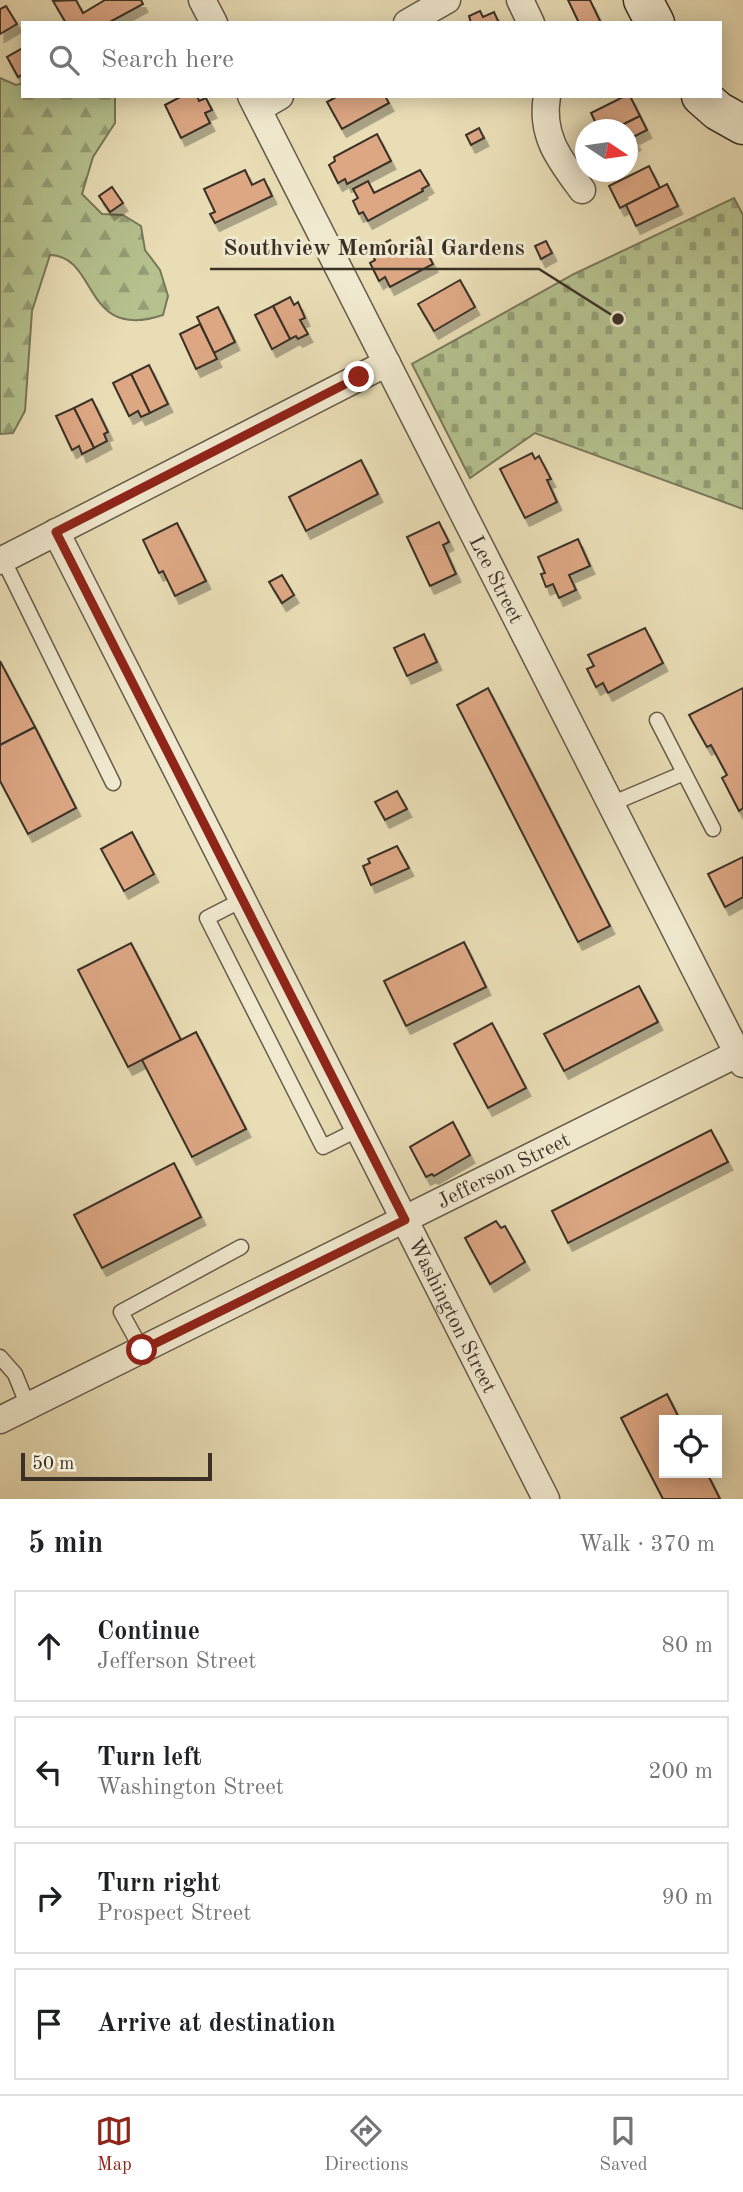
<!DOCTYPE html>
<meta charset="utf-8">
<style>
body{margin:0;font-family:"Old Standard TT",serif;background:#f2f2f2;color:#202124}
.controls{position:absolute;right:21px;bottom:21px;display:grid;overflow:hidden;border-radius:0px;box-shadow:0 4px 18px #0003}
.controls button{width:63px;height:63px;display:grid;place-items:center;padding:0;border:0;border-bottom:2px solid #e0e0e0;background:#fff;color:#202124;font:35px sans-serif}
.compass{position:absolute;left:575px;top:119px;width:63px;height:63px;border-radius:50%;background:#fff;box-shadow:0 4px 18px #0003;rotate:103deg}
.scale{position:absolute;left:21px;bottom:18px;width:191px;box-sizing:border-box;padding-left:7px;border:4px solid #3a3026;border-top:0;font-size:19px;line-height:24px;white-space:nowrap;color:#3a3026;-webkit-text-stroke:5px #f1e9cf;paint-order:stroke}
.stop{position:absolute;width:21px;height:21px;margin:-16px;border:5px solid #8f2418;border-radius:50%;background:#fff}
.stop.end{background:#8f2418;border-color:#fff;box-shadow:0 2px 7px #0008}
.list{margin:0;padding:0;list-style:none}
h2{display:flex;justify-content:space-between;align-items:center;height:91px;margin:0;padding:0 28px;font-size:30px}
h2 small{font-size:23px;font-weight:400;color:#757577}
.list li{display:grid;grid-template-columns:46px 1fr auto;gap:21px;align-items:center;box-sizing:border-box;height:112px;margin:0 14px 14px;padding:0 14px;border:2px solid #e0e0e0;border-radius:0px}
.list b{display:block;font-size:26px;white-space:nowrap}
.list p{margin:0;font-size:23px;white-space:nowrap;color:#757577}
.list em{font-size:23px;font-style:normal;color:#757577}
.icon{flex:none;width:38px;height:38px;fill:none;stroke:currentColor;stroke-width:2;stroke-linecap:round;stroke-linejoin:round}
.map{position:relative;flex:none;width:743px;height:1499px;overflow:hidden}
.search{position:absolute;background:#fff;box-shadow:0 4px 18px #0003;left:21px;right:21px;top:21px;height:77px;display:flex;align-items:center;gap:18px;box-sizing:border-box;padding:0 24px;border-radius:0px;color:#757577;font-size:26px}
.sheet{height:595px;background:#fff}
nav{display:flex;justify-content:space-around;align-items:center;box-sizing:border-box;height:98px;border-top:2px solid #e0e0e0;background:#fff;font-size:19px;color:#757577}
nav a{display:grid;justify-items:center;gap:4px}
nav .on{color:#8f2418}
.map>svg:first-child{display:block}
.forest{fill:url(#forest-firs);stroke:#78785a;stroke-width:2}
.cemetery{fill:url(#cemetery-stones);stroke:#78785a;stroke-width:2}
.building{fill:#dda784;stroke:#3a3026;stroke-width:2;filter:url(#shadow)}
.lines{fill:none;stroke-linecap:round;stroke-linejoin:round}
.service-casing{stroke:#665b4a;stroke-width:17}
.minor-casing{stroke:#665b4a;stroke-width:29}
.secondary-casing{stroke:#3a3026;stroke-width:41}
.service{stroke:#f1e9cf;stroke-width:14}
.minor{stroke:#f1e9cf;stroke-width:26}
.secondary{stroke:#f1e9cf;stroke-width:38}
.route{stroke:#8f2418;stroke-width:9}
.labels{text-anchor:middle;stroke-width:6;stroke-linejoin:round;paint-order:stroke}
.street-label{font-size:21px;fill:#3a3026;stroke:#f1e9cf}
.leader{fill:none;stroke:#3a3026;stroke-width:2.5}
.callout-dot{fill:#3a3026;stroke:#f1e9cf;stroke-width:2.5}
.callout-label{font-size:23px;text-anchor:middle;font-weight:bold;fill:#3a3026;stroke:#f1e9cf;stroke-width:6;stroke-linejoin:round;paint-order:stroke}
</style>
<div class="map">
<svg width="743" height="1499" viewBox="0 0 743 1499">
<defs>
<pattern id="forest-firs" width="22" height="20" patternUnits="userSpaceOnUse" patternTransform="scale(1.75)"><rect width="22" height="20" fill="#b5c18e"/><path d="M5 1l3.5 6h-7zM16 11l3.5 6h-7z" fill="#949d74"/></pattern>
<pattern id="cemetery-stones" width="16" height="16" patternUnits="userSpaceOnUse" patternTransform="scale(1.75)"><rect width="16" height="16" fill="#b5c18e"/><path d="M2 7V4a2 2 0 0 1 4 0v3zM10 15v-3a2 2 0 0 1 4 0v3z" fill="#949d74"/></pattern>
<filter id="shadow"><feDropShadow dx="4.5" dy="8" stdDeviation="0" flood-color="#0004"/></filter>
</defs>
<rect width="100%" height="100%" fill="#e9ddb5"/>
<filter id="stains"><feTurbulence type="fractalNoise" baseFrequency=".00286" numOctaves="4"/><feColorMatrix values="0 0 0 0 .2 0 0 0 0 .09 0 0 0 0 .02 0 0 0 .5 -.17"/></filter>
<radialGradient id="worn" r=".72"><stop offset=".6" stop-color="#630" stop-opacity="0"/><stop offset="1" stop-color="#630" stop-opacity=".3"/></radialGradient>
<path class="forest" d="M0 78 16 85 23 83V96H115V123L93 157 82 194 102 214 123 215 141 226 145 250 160 270 168 296 163 315C82 342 99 256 50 255L32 311 25 411 13 433 0 434Z"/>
<path class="cemetery" d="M734 198 743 215V509L535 433 470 478 412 364 574 274Z"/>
<g class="building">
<path d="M76 0 83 13 105 0H141L143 4 108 23H66L53 1Z"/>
<path d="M568 0H590L601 23H579Z"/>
<path d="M6 6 17 24 0 34V9Z"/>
<path d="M480 11 483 17 494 12 499 23H471L469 16Z"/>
<path d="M23 48V74L18 77 7 57Z"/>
<path d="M182 96H197L199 101 206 98 212 110 205 113 210 123 181 138 165 105Z"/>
<path d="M338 96H385L389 103 342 129 327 102Z"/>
<path d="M625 96H630L640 116 612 130H599L591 113Z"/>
<path d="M640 116 647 130 633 137 636 142 628 146V130H612Z"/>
<path d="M479 128 484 138 471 145 466 135Z"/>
<path d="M377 134 391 161 347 184 345 179 338 183 329 165 335 161 334 157Z"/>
<path d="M649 166 660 188 620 208 609 186Z"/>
<path d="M245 170 252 185 264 179 272 196 215 223 210 214 215 212 204 189Z"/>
<path d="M420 170 429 185 422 189 423 191 368 221 363 212 359 214 353 201 358 198 353 189 368 181 374 193Z"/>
<path d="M667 184 678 206 636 226 626 205Z"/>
<path d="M112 187 123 203 110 212 99 196Z"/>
<path d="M419 237 433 264 390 287 385 277 379 281 370 263 375 260 370 250 390 240 395 250Z"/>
<path d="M546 241 552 253 541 259 535 246Z"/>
<path d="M460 280 475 307 434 331 418 304Z"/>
<path d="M290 297 294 305 298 302 305 318 300 320 308 334 298 339 296 336 290 339 273 306Z"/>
<path d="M273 306 290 339 272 349 255 315Z"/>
<path d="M218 307 235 342 214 353 197 317Z"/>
<path d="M200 324 217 359 196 369 180 334Z"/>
<path d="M149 365 168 404 150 413 131 374Z"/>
<path d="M131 374 150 413 141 417 138 411 129 416 113 383Z"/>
<path d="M92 399 108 432 104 434 107 441 94 448 74 408Z"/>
<path d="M74 408 94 448 82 454 79 446 72 450 56 416Z"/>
<path d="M532 453 535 459 539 456 551 479 547 480 557 502 525 518 500 469Z"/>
<path d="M361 460 378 494 306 531 289 497Z"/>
<path d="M439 522 449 542 443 545 456 574 430 586 407 537Z"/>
<path d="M177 523 206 581 175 596 163 571 159 573 143 540Z"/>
<path d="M578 539 590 566 569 575 576 590 559 598 553 584 546 587 541 574 545 573 538 557Z"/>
<path d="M282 575 294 595 282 603 269 582Z"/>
<path d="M645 628 663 663 608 693 603 683 596 687 587 669 594 666 588 655Z"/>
<path d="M424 634 437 662 407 676 394 648Z"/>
<path d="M0 661 35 727 0 745Z"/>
<path d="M488 688 610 926 578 942 457 705Z"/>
<path d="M743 688V808L739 811 722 778 727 775 711 745 707 747 689 715Z"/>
<path d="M35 727 76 808 28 834 0 781V745Z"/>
<path d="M397 791 407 809 385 820 375 802Z"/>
<path d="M132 832 154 874 124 891 101 849Z"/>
<path d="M397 846 409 868 371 885 363 866 370 863 368 859Z"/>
<path d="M743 857V897L725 907 708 874Z"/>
<path d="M464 942 486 987 406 1026 384 981Z"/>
<path d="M131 943 181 1040 128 1067 78 970Z"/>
<path d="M639 986 658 1022 564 1071 544 1034Z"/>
<path d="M492 1023 526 1088 488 1108 454 1044Z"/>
<path d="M196 1032 246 1129 192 1157 142 1060Z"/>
<path d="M453 1122 470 1155 434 1176 432 1174 426 1177 410 1147Z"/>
<path d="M711 1130 728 1162 568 1243 552 1211Z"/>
<path d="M174 1163 201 1217 102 1268 74 1215Z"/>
<path d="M496 1221 501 1228 505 1226 525 1262 490 1284 465 1238Z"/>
<path d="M667 1394 680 1420H664V1473H707L720 1499H663L621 1418Z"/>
</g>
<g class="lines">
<defs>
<g id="service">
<path d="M3 559 113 783"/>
<path d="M657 720 713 829"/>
<path d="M611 804 684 773"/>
<path d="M242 900 207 918 323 1147 359 1129"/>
<path d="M142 1350 121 1312 241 1247"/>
<path d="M0 1357 15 1374 28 1406"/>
</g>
<g id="minor">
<path d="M202 0 214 23"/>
<path d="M520 0 531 23"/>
<path d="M407 23 447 0"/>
<path id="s1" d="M251 96 743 1064"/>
<path d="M547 96C540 136 560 160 582 190"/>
<path d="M258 109 280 96"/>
<path id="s2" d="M56 532 546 1499"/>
<path d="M0 561 387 363"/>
<path id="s3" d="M0 1420 743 1051"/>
</g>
<g id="secondary">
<path d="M643 0 655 23"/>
<path d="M701 96 718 111 743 125"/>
</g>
</defs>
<use href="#service" class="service-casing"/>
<use href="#minor" class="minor-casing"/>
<use href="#secondary" class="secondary-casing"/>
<use href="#service" class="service"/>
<use href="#minor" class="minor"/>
<use href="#secondary" class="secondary"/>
</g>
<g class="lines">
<path class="route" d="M142 1350 405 1220 56 532 359 377"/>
</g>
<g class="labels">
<g class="street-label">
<text dy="7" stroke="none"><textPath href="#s1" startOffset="542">Lee Street</textPath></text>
<text dy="7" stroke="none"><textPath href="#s3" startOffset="562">Jefferson Street</textPath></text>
<text dy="7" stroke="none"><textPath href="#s2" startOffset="878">Washington Street</textPath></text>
</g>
</g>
<path class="leader" d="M618 319L539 269H210"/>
<circle class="callout-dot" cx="618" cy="319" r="7"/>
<g class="callout-label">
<text x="374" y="255">Southview Memorial Gardens</text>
</g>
<rect width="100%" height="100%" filter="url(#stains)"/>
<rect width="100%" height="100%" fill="url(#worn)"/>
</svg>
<div class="controls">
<button><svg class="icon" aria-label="locate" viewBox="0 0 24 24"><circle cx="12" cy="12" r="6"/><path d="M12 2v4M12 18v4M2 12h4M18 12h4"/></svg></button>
</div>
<svg class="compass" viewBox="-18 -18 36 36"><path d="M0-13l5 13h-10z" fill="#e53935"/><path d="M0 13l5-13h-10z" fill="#757577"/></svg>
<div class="scale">50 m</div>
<div class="stop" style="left:142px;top:1350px"></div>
<div class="stop end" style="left:359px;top:377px"></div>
<div class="search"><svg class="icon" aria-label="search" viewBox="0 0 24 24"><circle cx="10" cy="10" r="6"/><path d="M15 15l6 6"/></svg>Search here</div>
</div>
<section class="sheet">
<h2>5 min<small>Walk · 370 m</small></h2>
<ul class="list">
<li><svg class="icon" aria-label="ahead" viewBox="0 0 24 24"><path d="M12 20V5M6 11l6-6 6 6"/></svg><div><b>Continue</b><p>Jefferson Street</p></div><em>80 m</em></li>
<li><svg class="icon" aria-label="left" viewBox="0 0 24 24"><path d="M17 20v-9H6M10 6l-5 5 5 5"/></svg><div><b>Turn left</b><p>Washington Street</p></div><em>200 m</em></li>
<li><svg class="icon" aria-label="right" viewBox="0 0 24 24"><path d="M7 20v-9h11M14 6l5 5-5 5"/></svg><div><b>Turn right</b><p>Prospect Street</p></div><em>90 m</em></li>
<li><svg class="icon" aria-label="arrive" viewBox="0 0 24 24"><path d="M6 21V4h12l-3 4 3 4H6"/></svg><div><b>Arrive at destination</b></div></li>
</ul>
</section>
<nav>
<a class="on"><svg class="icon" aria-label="map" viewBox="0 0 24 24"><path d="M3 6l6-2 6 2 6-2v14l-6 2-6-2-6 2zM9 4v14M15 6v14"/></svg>Map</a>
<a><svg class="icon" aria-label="directions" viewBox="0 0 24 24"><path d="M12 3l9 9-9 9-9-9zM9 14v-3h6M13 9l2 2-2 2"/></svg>Directions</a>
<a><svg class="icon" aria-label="saved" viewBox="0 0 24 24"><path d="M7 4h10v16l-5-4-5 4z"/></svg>Saved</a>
</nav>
